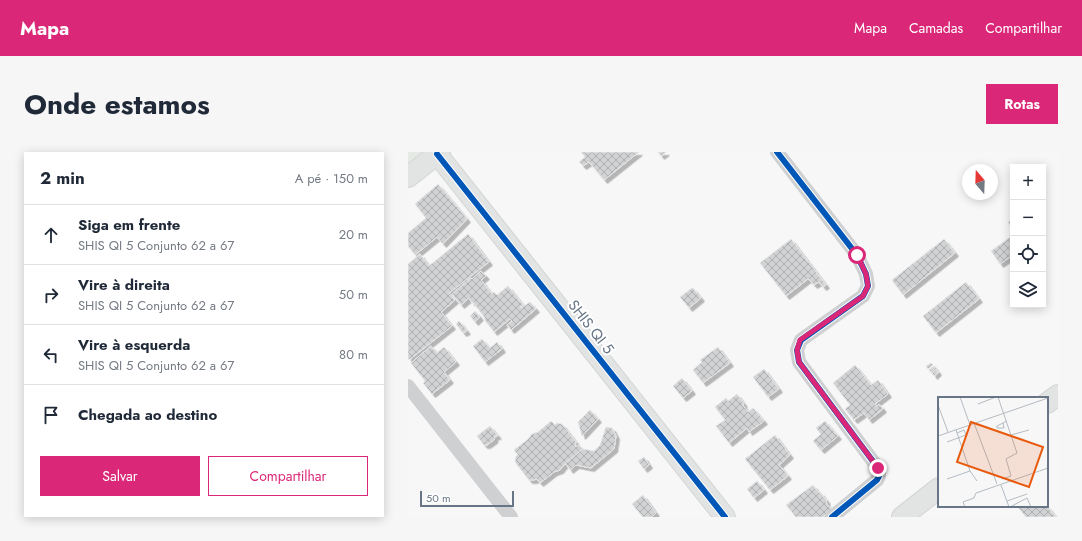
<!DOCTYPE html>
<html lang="pt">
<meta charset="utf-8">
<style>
body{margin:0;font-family:Jost,sans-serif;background:#f6f6f7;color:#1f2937}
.controls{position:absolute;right:12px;top:12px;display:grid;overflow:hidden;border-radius:0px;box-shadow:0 2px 10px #0003}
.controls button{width:36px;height:36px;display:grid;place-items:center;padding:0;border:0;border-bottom:1px solid #e0e1e3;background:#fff;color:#1f2937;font:20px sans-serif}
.compass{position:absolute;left:554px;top:12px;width:36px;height:36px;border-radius:50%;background:#fff;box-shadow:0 2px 10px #0003;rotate:341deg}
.scale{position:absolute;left:12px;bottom:10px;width:94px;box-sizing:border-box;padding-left:4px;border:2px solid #677587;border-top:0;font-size:11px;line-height:14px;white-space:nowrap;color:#677587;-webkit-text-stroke:3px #fff;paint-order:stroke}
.stop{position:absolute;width:12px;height:12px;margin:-9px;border:3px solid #db2777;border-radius:50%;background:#fff}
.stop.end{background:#db2777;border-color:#fff;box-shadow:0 1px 4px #0008}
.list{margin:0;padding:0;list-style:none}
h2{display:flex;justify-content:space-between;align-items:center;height:52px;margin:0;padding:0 16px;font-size:17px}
h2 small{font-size:13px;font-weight:400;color:#747a83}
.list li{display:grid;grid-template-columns:26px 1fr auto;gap:12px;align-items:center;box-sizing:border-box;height:60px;padding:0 16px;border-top:1px solid #e0e1e3}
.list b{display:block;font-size:15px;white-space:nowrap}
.list p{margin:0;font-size:13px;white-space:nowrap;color:#747a83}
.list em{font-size:13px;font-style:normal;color:#747a83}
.actions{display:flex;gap:8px;padding:12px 16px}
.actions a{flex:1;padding:9px 0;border:1px solid #db2777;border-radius:0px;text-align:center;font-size:14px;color:#db2777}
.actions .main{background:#db2777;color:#fff}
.icon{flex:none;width:22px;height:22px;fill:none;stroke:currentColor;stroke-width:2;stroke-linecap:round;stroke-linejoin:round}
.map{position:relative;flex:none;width:650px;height:365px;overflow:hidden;border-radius:0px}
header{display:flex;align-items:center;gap:24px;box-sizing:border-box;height:56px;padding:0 20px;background:#db2777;color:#fff}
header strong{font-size:19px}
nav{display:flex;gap:22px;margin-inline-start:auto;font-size:14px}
.intro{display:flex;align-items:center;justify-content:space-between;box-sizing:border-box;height:96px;padding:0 24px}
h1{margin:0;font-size:28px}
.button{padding:10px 18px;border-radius:0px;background:#db2777;color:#fff;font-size:14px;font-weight:700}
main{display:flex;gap:24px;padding:0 24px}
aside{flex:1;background:#fff;border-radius:0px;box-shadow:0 2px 10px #0003}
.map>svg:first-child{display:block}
.park{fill:#e6eae5}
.building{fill:url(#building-cross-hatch);stroke:#e6e6e6;filter:url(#shadow)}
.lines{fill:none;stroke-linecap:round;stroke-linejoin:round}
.secondary-casing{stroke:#d4d5d6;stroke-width:22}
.street{stroke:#cfd0d2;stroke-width:14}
.secondary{stroke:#e2e3e3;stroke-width:20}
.cycleway-casing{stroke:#fff;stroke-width:8}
.cycleway{stroke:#0057b8;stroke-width:6}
.route{stroke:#db2777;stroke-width:5}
.labels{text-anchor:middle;stroke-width:4;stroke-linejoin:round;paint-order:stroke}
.street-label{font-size:15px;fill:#677587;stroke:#fff}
.inset-road{fill:none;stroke:#b4bbc3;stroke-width:1}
.view{fill:#e8590c;fill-opacity:0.15;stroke:#e8590c;stroke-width:2}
.inset-edge{fill:none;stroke:#677587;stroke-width:2}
</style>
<header>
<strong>Mapa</strong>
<nav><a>Mapa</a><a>Camadas</a><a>Compartilhar</a></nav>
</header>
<div class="intro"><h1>Onde estamos</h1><a class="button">Rotas</a></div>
<main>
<aside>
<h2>2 min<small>A pé · 150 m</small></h2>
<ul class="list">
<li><svg class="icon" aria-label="ahead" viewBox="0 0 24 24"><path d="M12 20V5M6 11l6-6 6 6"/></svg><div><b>Siga em frente</b><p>SHIS QI 5 Conjunto 62 a 67</p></div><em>20 m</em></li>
<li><svg class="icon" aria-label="right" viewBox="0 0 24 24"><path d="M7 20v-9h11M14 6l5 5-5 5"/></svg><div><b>Vire à direita</b><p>SHIS QI 5 Conjunto 62 a 67</p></div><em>50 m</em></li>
<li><svg class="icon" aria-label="left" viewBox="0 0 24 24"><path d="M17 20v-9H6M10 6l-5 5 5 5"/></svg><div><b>Vire à esquerda</b><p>SHIS QI 5 Conjunto 62 a 67</p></div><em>80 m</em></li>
<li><svg class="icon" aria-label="arrive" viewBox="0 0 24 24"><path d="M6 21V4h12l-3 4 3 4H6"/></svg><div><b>Chegada ao destino</b></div></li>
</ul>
<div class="actions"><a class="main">Salvar</a><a>Compartilhar</a></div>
</aside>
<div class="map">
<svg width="650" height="365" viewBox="0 0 650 365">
<defs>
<pattern id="building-cross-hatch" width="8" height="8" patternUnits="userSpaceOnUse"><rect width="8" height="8" fill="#d1d2d3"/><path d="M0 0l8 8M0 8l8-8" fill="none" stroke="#adafb1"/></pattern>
<filter id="shadow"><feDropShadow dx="3.5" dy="3.5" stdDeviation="0" flood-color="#0004"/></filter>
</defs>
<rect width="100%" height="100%" fill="#f7f7f7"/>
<path class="park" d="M0 0H27L0 25Z"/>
<g class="building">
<path d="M173 0H231L196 28 181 10 175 14 171 10 177 5Z"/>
<path d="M250 0H258L253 4Z"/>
<path d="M30 32 59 67 35 92 29 85 7 103 0 94V81L18 66 7 52Z"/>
<path d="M605 67V78L600 70Z"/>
<path d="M60 82 81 110 41 141 47 148 33 160 44 174 1 208 0 206V112L12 102 21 114Z"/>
<path d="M605 83V103L592 112 583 99Z"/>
<path d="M383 87 418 133 415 135 411 130 406 133 400 127 378 144 352 111Z"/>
<path d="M536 87 547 101 495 143 484 128Z"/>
<path d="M73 119 78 124 73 128 84 142 86 140 89 143 100 134 115 153 112 155 113 156 122 150 128 157 103 178 99 173 104 169 102 167 86 180 76 167 77 166 65 150 64 151 61 146 53 153 44 142 63 126 64 127Z"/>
<path d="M558 130 571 147 528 181 515 164Z"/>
<path d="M284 136H285L293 146 281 156 272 145Z"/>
<path d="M67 159 72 165 67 170 62 164Z"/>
<path d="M51 169 59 179 55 181 48 172Z"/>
<path d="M74 187 82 196 89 190 94 197 77 210 65 194Z"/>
<path d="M23 194 29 201 36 195 48 210 36 220 42 228 24 242 15 231 17 229 3 211Z"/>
<path d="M310 195 322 211 295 231 285 218 294 210 292 208Z"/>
<path d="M523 211 525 213 520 217 518 214Z"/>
<path d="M447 213 463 233 470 228 480 242 467 252 469 254 471 252 475 257 461 268 456 261 446 268 437 257 442 253 425 231Z"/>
<path d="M526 214 527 216 523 220 521 218Z"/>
<path d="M356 217 371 237 360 245 345 225Z"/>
<path d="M528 217 530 220 526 224 524 221Z"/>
<path d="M274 226 284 239 275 246 265 234Z"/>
<path d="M329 242 336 252 335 253 340 260 345 256 356 269 341 280 339 276 321 291 308 274 317 268 307 255 318 246 320 249Z"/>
<path d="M182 258 190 267 174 284 170 270Z"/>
<path d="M143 269 147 273 149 271 154 272 168 290 167 295 171 293 175 297 156 313 152 318 146 320 132 331 128 327 126 328H121L107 310 108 304 110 303 106 298 120 287 124 282 130 280Z"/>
<path d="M417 269 430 284 413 298 405 289 413 282 408 276Z"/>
<path d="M82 274 90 284H87L86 288 79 293H76L69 284Z"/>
<path d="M198 275 204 276 208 284 206 297 183 316 168 313 162 318 157 311 175 297 186 299 192 293Z"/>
<path d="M367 283 382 303 371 313 380 324 362 338 337 307Z"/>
<path d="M236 305 241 313 236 317 230 309Z"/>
<path d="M349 329 356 338 346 346 339 337Z"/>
<path d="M405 333 411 341 412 340 419 349 418 350 419 352 424 358 415 365H388L378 353Z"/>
<path d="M235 343 248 361 243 365H235L224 352Z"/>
<path d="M609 354H639L648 365H618Z"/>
</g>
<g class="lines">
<defs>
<g id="secondary">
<path d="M29 2 317 365"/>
<path d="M0 25 32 0"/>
<path d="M639 251 650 243"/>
<path d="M494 365 531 336"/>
</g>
</defs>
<use href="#secondary" class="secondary-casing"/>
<g class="street">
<path d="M369 0 449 103 458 122 460 134 455 144 393 188 389 198 391 210 470 316 471 324 469 328 424 365"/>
<path d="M0 234 103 365"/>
</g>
<use href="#secondary" class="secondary"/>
<defs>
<g id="cycleway">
<path d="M369 0 449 103 458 122 460 134 455 144 393 188 389 198 391 210 470 316 471 324 469 328 424 365"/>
<path d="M29 2 317 365"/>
</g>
</defs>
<use href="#cycleway" class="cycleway-casing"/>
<use href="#cycleway" class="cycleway"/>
</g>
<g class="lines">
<path class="route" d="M449 103 458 122 460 134 455 144 392 188 389 198 391 210 470 316"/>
</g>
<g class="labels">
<g class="street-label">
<text transform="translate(183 175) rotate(52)" y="5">SHIS QI 5</text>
</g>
</g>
<g transform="translate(530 245)">
<rect width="110" height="110" fill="#f7f7f7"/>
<path class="inset-road" d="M22 0 32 28M60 0 79 56 68 62 73 79 64 82M40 7 58 0M0 8 10 35M36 26 59 87M65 26 66 31H59V29L69 24M73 38 91 33M0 39 110 1M9 45 28 38 26 33 19 36M32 74 39 84M9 82 32 74 18 33M63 88 71 110M69 104 89 97M27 110 25 105 36 101 38 96 110 71M72 110 89 101 93 110"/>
<path class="view" d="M33 25 105 50 91 90 19 65Z"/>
<rect width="110" height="110" class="inset-edge"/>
</g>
</svg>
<div class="controls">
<button>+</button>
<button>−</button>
<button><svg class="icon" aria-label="locate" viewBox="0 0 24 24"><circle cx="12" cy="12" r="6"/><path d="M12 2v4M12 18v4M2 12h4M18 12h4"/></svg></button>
<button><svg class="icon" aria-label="layers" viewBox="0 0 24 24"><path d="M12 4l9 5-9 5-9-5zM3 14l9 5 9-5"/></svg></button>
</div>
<svg class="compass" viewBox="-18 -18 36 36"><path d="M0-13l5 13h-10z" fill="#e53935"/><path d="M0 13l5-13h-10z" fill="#747a83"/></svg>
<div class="scale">50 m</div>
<div class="stop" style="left:449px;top:103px"></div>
<div class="stop end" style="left:470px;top:316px"></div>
</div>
</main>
